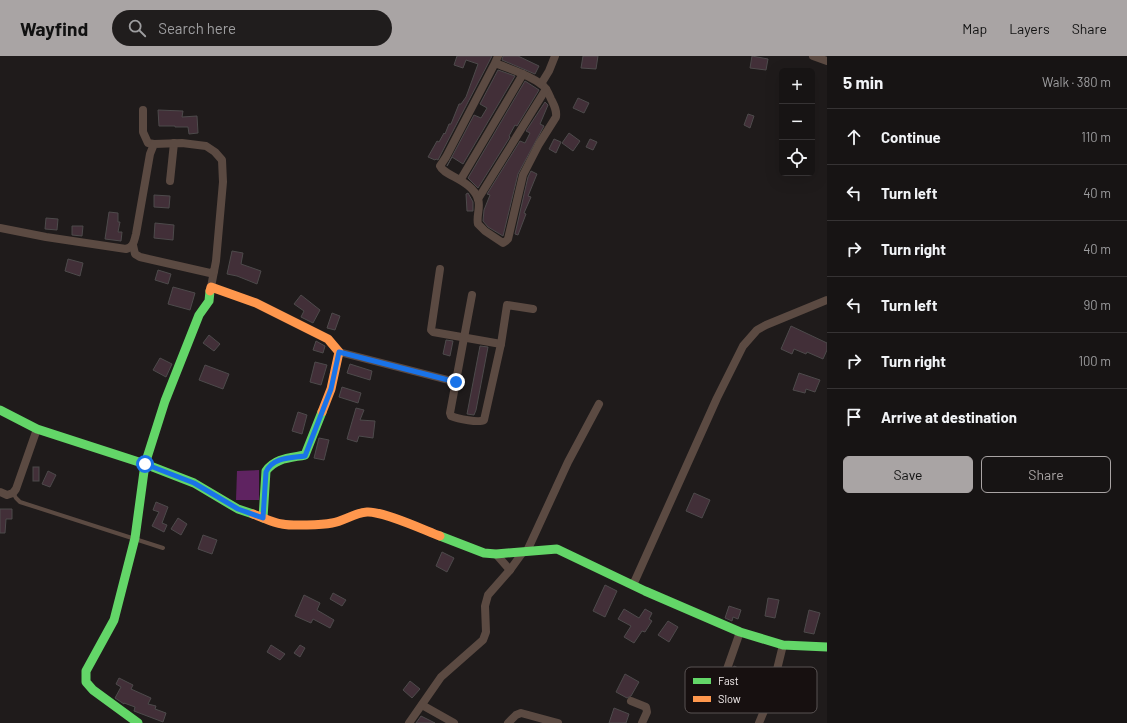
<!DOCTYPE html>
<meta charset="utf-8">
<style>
body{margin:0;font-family:Barlow,sans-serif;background:#201d1d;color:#f1f3f6}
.controls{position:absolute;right:12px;top:12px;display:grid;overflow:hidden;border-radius:6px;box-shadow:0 4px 16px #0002}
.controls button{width:36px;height:36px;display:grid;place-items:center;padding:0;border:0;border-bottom:1px solid #363334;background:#171414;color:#f1f3f6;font:20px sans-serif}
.stop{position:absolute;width:12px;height:12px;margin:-9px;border:3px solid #1a73e8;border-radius:50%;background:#fff}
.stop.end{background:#1a73e8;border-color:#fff;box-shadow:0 1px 4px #0008}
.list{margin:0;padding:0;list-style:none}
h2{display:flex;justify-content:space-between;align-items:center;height:52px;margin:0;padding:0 16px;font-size:17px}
h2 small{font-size:13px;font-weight:400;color:#9e9ea0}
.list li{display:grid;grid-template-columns:26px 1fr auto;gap:12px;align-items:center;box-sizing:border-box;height:56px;padding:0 16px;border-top:1px solid #363334}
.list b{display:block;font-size:15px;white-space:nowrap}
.list em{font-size:13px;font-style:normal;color:#9e9ea0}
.actions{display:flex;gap:8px;padding:12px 16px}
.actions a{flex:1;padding:9px 0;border:1px solid #a9a4a4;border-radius:6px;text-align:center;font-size:14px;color:#a9a4a4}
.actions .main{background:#a9a4a4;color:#111}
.icon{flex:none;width:22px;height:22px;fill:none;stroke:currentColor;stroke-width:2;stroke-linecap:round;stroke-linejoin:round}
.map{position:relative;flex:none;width:827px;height:667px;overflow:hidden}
header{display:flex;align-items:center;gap:24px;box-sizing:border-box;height:56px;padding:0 20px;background:#a9a4a4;color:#111}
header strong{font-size:19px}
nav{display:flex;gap:22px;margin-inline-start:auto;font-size:14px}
.search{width:280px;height:36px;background:#201d1d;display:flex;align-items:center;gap:10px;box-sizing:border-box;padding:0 14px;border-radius:22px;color:#9e9ea0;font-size:15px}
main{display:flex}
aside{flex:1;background:#171414}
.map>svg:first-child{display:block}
.water{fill:#5f2361}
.building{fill:#422f38;stroke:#4d4a4b}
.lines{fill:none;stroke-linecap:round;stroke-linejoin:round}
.lane{stroke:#5b4a42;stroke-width:4}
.street{stroke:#5b4a42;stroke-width:8}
.fast{stroke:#63d668;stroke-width:9}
.slow{stroke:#ff974d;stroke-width:9}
.route{stroke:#1a73e8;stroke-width:5}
.key{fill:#171010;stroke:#595353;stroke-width:1}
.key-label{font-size:11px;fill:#f4eeee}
</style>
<header>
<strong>Wayfind</strong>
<div class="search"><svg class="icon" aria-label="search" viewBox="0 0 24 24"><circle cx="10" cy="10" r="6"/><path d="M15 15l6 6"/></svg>Search here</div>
<nav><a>Map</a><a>Layers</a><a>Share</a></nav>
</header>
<main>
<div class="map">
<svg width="827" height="667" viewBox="0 0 827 667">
<rect width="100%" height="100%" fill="#1f1b1b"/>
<path class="water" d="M259 414V444H236L237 415Z"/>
<g class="building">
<path d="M457 0H492L441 98 438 104 436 103 435 104 428 101 437 85 439 86 444 77 445 78 449 68H451L459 48H461L466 41 478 8 466 4 463 12 454 9Z"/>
<path d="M503 0H518L539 10 535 18 502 4Z"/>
<path d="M583 0H598L596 13 581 12Z"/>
<path d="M752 0 768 3 766 14 750 12Z"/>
<path d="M498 14 515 20 463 108 452 101 447 110 474 59 481 62 487 52 480 48Z"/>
<path d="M525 25 539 34 517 70 515 69 509 80 510 81 478 132 468 122Z"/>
<path d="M578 42 589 47 584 57 573 52Z"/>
<path d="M545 46 548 49 540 68 544 70 518 118 503 180 488 171 483 165 484 154 490 139 487 138 520 85 525 87 530 77 526 75Z"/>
<path d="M158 54 183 55 182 61 197 60 198 77 189 78 188 71H175V70H159Z"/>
<path d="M748 58 754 60 750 72 744 69Z"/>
<path d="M569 77 580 85 573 95 562 87Z"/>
<path d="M554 83 561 86 556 97 549 93Z"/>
<path d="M590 83 597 86 593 94 586 91Z"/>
<path d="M531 115 537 118 528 140 531 141 524 157 526 158 518 179 515 178 528 121Z"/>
<path d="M468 137 473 146V155H467L466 138Z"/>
<path d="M154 139 170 140 169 152 154 151Z"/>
<path d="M109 156 118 157V166H120L118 176H122L121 185 105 183Z"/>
<path d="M46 162 58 163 57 174 45 173Z"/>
<path d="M155 167 174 169 173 184 154 182Z"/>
<path d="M72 170H83L82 180 72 179Z"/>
<path d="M232 195 243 197 241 208 261 215 257 228 237 220 227 218Z"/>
<path d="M68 203 83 207 80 220 65 215Z"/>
<path d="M158 214 171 218 168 228 155 224Z"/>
<path d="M173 231 195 237 190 254 168 248Z"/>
<path d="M301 239 320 254 313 267 301 261 304 255 294 248Z"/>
<path d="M332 257 340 260 335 274 327 272Z"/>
<path d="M791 270 827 287V294L823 303 807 296 806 298 794 293 792 298 781 293Z"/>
<path d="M209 279 220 288 214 295 203 287Z"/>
<path d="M446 284 453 285 450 300 443 298Z"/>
<path d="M316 285 325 290 323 297 313 294Z"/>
<path d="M480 290 488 291 476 354 474 359 467 358Z"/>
<path d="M160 302 172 308 166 321 153 314Z"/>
<path d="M315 306 327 309 321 329 310 326Z"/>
<path d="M350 308 372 315 370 324 347 317Z"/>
<path d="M205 309 229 318 223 333 199 324Z"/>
<path d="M799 317 820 324 815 336 806 333 805 337 793 334Z"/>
<path d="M342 331 361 337 358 347 339 341Z"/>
<path d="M356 352 364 354 360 364 375 365 373 382 359 380 357 386 347 383Z"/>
<path d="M298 356 307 359 302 378 292 375Z"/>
<path d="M319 382 329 384 324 404 314 402Z"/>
<rect x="33" y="411" width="6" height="14"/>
<path d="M48 415 56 419 50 431 42 428Z"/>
<path d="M694 437 710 444 702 462 686 455Z"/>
<path d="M156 446 168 451 162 467 167 469 164 476 152 470 159 456 153 454Z"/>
<path d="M0 453H12V463H6L5 477H0Z"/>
<path d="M178 462 187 468 181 479 171 473Z"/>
<path d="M203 479 217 484 212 498 198 493Z"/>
<path d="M442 496 454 502 447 516 436 510Z"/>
<path d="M605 529 617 535 605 561 593 555Z"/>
<path d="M333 537 346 544 342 550 330 543Z"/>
<path d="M304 539 320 547 317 554 334 564 330 572 313 563 311 567 295 560Z"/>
<path d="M768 542 779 544 775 562 765 560Z"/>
<path d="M729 550 741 554 738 563 733 561 732 565 725 562Z"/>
<path d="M624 553 639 562 645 553 652 557 649 563 652 565 645 576 642 575 634 587 624 581 631 570 618 563Z"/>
<path d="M809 554 820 557 814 578 804 576Z"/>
<path d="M668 565 678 571 669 586 658 579Z"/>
<path d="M271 589 285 598 280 604 267 596Z"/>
<path d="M300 589 305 592 300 601 294 597Z"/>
<path d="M734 610 745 615 734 637 726 633Z"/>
<path d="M625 618 639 626 631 640 627 642 616 636Z"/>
<path d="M119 622 133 629 131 633 151 642 148 648 156 650 155 653 166 657 163 666 134 655 135 651 124 647V648L115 642 121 631 116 628Z"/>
<path d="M410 625 420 633 412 642 403 634Z"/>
<path d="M614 652 629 658 626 667H609Z"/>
<path d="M421 660 435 667H416Z"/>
</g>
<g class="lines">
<path class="lane" d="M13 437 16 442 20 446 163 492"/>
<g class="street">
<path d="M813 0 827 5"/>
<path d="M495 7C510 13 528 18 541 28 546 31 549 38 551 43 554 49 557 54 556 61L539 88 523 119 508 183 506 185 503 187 485 175 478 168C476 160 481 151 478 143 472 124 444 120 440 110L446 101 495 7 498 0"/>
<path d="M541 28 549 15 555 0"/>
<path d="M143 54V76L148 87 154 88"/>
<path d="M461 123 523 18"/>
<path d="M170 125 174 87"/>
<path d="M478 143 546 33"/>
<path d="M0 172 46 181 126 193C134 191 134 185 136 178L150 98 154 88 182 87 206 90 215 96 222 104 223 126 216 205 211 231"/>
<path d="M133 189 135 198 140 201 210 217 214 215"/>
<path d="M440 213 431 274 433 276 501 288"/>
<path d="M472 239 450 357 451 360C458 363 479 367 484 364L501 288 507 249 533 253"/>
<path d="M339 296 456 326"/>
<path d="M0 436 7 439 13 437 16 433 37 373"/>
<path d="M527 495 568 406 599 348"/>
<path d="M496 498 510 514"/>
<path d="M633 529 717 342 743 290 757 274 766 269 827 244"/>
<path d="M631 645 646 651 647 656 642 667"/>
<path d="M715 647 740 576"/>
<path d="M422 649 454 667"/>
<path d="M409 667 441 621 483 584 486 576 485 550 488 539 510 514 523 496"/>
<path d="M508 667 516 659 521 657 558 667"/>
<path d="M759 667 771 638 783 589"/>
</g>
<g class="fast">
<path d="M0 354 37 373 145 408 194 427 238 453 253 458"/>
<path d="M263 462 266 415C275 402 290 402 305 399L322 356"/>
<path d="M440 480 484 497 496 498 557 493 645 535 740 576 783 589 827 591"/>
<path d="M138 667 93 634 86 626V615L114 564 135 482 145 408 165 345 199 259 209 245 210 235"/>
</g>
<g class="slow">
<path d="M210 235 211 231 256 247 328 283 339 296 331 333 322 356"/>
<path d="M253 458C262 461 273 467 282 468 292 470 322 469 332 467 344 465 354 457 367 456 383 455 424 474 440 480"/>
</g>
</g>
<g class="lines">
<path class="route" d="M145 408 194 427 238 453 263 462 266 416C273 401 291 402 305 400L331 333 339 296 456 326"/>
</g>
<rect x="685" y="611" width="132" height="46" rx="6" class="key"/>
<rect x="693" y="622" width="18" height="6" fill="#63d668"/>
<rect x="693" y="640" width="18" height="6" fill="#ff974d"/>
<g class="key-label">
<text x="718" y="629">Fast</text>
<text x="718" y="647">Slow</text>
</g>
</svg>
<div class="controls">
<button>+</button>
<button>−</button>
<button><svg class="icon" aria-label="locate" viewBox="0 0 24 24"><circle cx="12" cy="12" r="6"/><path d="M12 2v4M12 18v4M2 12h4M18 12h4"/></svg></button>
</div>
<div class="stop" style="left:145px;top:408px"></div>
<div class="stop end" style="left:456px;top:326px"></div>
</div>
<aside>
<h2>5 min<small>Walk · 380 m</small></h2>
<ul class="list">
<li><svg class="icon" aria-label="ahead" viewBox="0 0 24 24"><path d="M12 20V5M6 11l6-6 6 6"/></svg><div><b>Continue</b></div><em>110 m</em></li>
<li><svg class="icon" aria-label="left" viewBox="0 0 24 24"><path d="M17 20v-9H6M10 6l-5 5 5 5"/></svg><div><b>Turn left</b></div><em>40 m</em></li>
<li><svg class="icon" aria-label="right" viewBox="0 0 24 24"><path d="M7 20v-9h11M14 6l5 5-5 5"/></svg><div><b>Turn right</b></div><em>40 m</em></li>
<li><svg class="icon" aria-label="left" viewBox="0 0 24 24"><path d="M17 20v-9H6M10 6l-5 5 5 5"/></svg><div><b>Turn left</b></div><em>90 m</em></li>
<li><svg class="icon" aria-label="right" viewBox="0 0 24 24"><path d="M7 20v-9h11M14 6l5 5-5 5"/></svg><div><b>Turn right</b></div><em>100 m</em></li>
<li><svg class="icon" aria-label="arrive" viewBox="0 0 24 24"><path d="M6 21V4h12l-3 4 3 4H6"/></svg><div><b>Arrive at destination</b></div></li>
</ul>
<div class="actions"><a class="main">Save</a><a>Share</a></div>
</aside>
</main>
